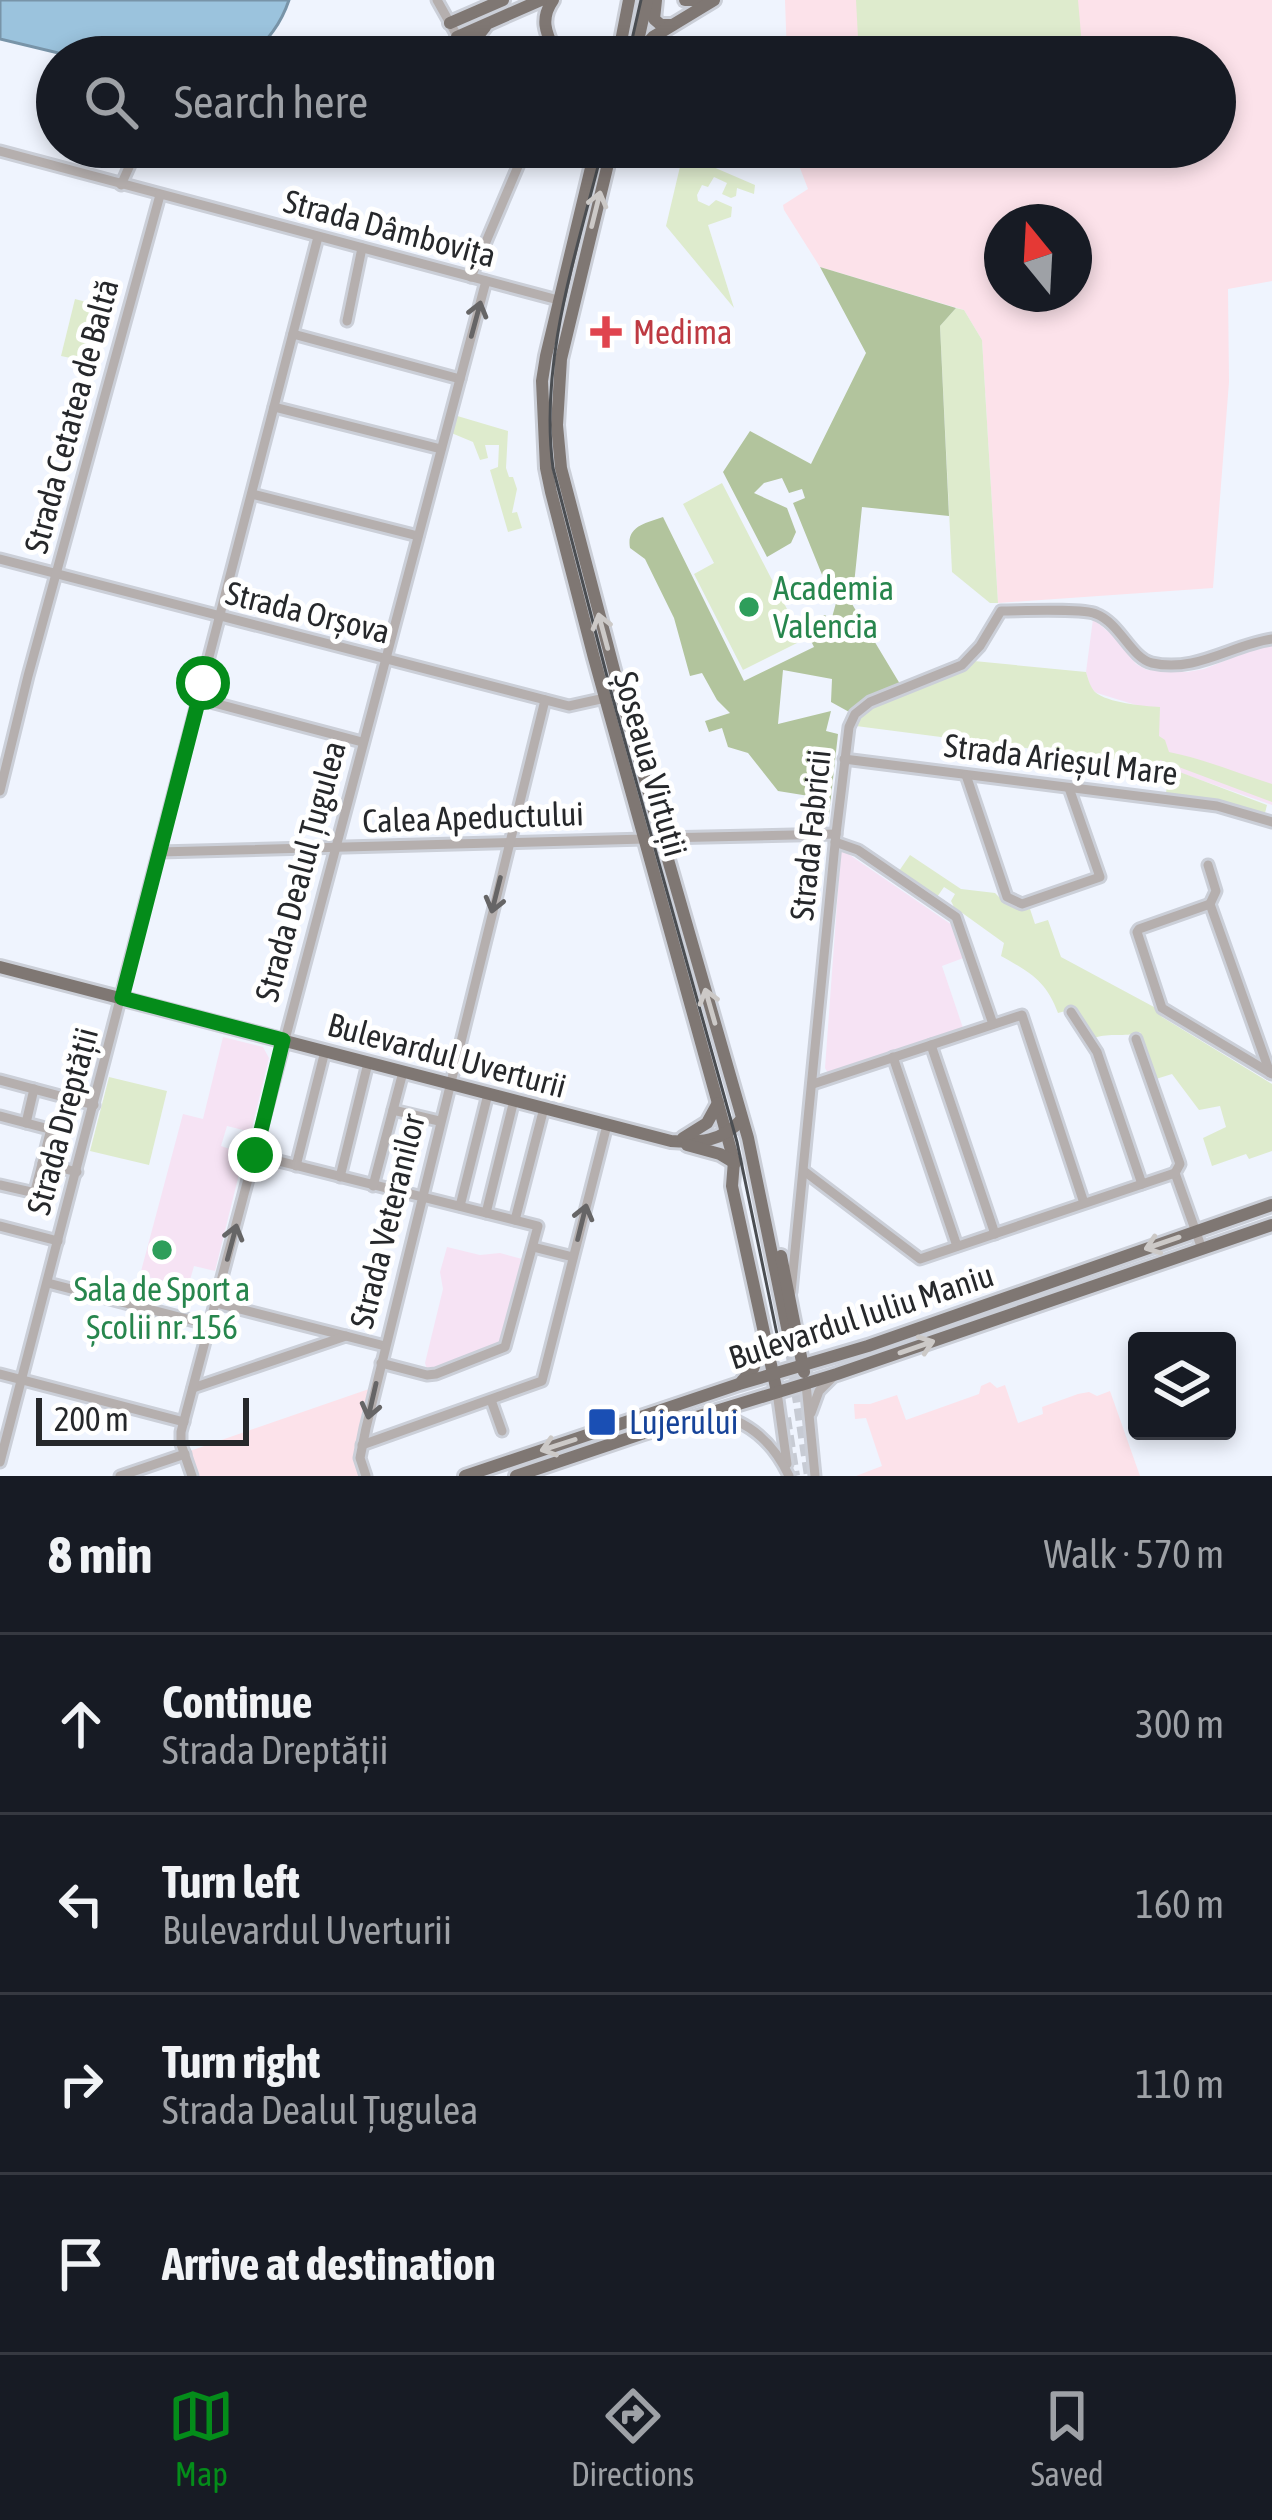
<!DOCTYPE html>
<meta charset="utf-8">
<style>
body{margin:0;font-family:"Asap Condensed",sans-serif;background:#20242c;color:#f1f3f6}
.controls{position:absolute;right:36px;bottom:36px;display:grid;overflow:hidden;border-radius:12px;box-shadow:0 6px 18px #0003}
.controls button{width:108px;height:108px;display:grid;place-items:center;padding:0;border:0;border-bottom:3px solid #363941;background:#171b24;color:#f1f3f6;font:60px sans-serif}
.compass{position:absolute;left:984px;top:204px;width:108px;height:108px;border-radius:50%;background:#171b24;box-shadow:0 6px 18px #0003;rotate:342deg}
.scale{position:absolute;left:36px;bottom:30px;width:213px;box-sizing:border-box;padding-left:12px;border:6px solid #26282b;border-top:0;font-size:33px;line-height:42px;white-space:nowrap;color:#26282b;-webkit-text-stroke:9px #fff;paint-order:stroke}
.stop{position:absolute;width:36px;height:36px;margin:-27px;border:9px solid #048c1a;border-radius:50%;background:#fff}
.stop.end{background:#048c1a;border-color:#fff;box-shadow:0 3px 12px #0008}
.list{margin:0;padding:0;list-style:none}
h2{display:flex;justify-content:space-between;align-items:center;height:156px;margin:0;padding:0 48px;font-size:51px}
h2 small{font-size:39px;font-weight:400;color:#9ea1a6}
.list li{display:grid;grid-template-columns:78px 1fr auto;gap:36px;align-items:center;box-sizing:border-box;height:180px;padding:0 48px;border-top:3px solid #363941}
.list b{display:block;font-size:45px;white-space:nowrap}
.list p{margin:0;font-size:39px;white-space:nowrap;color:#9ea1a6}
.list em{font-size:39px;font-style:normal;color:#9ea1a6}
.icon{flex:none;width:66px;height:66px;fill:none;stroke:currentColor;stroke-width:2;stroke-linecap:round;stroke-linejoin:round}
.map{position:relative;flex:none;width:1272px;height:1476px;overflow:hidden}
.search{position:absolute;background:#171b24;box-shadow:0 6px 18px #0003;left:36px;right:36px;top:36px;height:132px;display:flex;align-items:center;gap:30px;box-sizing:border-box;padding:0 42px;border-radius:66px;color:#9ea1a6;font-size:45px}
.sheet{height:876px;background:#171b24}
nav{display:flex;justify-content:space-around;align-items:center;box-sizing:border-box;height:168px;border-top:3px solid #363941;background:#171b24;font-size:33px;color:#9ea1a6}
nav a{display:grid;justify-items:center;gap:6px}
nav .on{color:#048c1a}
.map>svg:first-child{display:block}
.commercial{fill:#fce2ea;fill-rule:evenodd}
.education{fill:#f6e3f4}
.green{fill:#deebcd}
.forest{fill:#b2c49d}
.water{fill:#9bc3dd;stroke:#7894a8;stroke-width:3}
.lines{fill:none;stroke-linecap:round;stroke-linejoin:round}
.major-tunnel{stroke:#c7cbd4;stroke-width:12;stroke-dasharray:12 6;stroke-linecap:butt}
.minor-casing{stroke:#cbcfd8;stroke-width:15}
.major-casing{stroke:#cbcfd8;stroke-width:18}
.minor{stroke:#b5afae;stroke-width:9}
.major{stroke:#7f7773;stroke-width:12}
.tram{stroke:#4b4e52;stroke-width:3}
.oneway{stroke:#ccc9c7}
.oneway2{stroke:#666566}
.route{stroke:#048c1a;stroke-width:15}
.health-dot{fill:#e0444e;stroke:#fff;stroke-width:4.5}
.leisure-dot{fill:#2e9e5b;stroke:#fff;stroke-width:4.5}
.transit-dot{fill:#1a4fb4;stroke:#fff;stroke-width:4.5}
.labels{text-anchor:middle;stroke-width:10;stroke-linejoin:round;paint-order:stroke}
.street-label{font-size:33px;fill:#26282b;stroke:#fff}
.health-label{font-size:33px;fill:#be3a42;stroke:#fff;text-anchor:start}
.leisure-label{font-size:33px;fill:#27864d;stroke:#fff;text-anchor:start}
.transit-label{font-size:33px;fill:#164399;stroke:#fff;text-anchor:start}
</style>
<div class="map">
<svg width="1272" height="1476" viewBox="0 0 1272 1476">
<rect width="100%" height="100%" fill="#eff4fe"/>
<g class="commercial">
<path d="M785 0H1272V281L1228 289 1229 382 1213 588 998 603 982 340 964 310 820 267 784 210 783 205 808 189 792 147H1215V57H787ZM1002 222H1074V294H1002Z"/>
<path d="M990 1382 997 1388 1005 1385 1018 1423 1043 1414 1042 1407 1078 1394 1089 1392 1097 1396 1110 1391 1140 1476H856L882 1466 866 1418 855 1419 854 1404H870L897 1395 906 1420 979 1394 981 1386Z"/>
<path d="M369 1389 355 1454 363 1476H195L187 1452Z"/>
</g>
<g class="education">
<path d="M1093 619 1118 640 1136 664 1147 670 1187 672 1204 669 1247 652 1272 645V805L1158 765 1159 723 1139 706 1097 693 1091 689 1086 672Z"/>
<path d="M841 849 955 927 966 957 942 966 963 1028 828 1073 825 1068Z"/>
<path d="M223 1037 263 1047 269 1058 251 1132 227 1126 221 1146 244 1154 215 1271 194 1266 188 1287 140 1275 183 1114 203 1119Z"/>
<path d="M447 1247 480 1255 500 1253 526 1260 504 1344 428 1373 425 1363 443 1289 440 1272Z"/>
</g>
<g class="green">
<path d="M856 0H1078L1083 57H859Z"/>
<path d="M683 154 755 185 754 194 737 188 736 196 731 198 722 194 727 183 714 177 708 187 702 185 697 195 698 201 709 206 716 200 732 207 731 217 708 225 734 308 666 226Z"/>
<path d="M75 299 101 306 85 361 61 356Z"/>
<path d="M956 308 964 310 982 340 998 603H990L952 572 940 326Z"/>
<path d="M454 415 508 431 506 468 509 477H513L517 489 512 513 517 512 522 528 508 532 490 470 498 467 499 445H485L488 458 480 460 473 442 449 432Z"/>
<path d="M722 483 803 640 743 670 694 574 714 563 683 504Z"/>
<path d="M974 661 1086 672C1088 678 1090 687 1095 692 1108 703 1143 706 1160 707L1159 736 1165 740 1169 752C1204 759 1237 773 1272 784V802L1160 760 1158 765 856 726C877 687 941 689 974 661Z"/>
<path d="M1169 768 1267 805 1264 817 1241 806 1166 793Z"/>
<path d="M910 855 961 889 995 893C1002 901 1019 911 1030 909L1035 924 1048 920 1061 957 1154 1007 1162 1017 1272 1084V1151L1249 1159 1246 1154 1212 1166 1203 1138 1226 1127 1220 1106 1199 1110 1172 1074 1156 1079 1140 1032C1123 1038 1111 1032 1094 1038L1091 1030 1073 1009 1058 1013C1046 981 1031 973 1001 956L1004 943 954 907 951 901 955 894 944 887 937 897 899 871Z"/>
<path d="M109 1077 167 1091 149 1165 90 1151Z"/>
</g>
<path class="forest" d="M820 267 956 308 940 326 949 516 862 507 852 604 900 684 869 695 851 713 831 702 832 679 783 670 778 724 831 711 826 731 838 734 828 824 817 825 809 796 778 791 748 753 728 747 722 728 709 732 705 721 730 713 717 700 702 673 690 676 674 618 645 559 630 548C626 526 646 523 663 517L744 681 814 647 803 625 825 615 831 621 836 603 827 587 793 503 805 498 802 489 789 493 782 478 764 483 754 493 787 508 796 532 791 543 767 557 723 472 750 431 811 464 866 353Z"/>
<path class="water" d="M0 0H289C281 24 268 40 249 57H75L0 39Z"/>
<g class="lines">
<g class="major-tunnel">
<path d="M789 1337 810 1476"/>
<path d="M785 1418 794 1476"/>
</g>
<defs>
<g id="minor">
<path d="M437 0 469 57"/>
<path d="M0 151 558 300"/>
<path d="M121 185 138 147"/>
<path d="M471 277 522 157 520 147"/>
<path d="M347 321 362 248"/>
<path d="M293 334 460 379"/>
<path d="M274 407 441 449"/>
<path d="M252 494 418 536"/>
<path d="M0 559 569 706 605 698"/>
<path d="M199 699 362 742"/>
<path d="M844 759 1217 806 1272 822"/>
<path d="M966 775 1007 897 1022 904 1100 877 1069 788"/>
<path d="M0 791 28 676 160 195"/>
<path d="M661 838 836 834"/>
<path d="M835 842 858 850 956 917 993 1024"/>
<path d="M159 852 645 839"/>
<path d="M1208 865 1216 891 1210 904 1270 1073"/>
<path d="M1210 904 1139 929 1137 932 1162 1008 1272 1074"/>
<path d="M1071 1012 1097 1052 1142 1184"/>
<path d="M1136 1039 1180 1164 1175 1173 1202 1249"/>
<path d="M931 1045 995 1234"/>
<path d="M893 1057 957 1246"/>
<path d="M0 1080 94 1105"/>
<path d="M813 1084 1022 1015 1084 1203"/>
<path d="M393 1110 439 1121"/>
<path d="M0 1116 49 1129 50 1133 35 1191 31 1192 0 1185"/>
<path d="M26 1123 34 1089"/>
<path d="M255 1155 538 1226 505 1347 436 1374 427 1375 381 1363"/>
<path d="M42 1163 77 1172"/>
<path d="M296 1166 325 1051"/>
<path d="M804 1171 920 1259 1175 1173"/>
<path d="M340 1177 368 1063"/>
<path d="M373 1186 403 1072"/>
<path d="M460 1206 488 1094"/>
<path d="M486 1213 514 1100"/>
<path d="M515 1220 544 1108"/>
<path d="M0 1226 58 1241"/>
<path d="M533 1247 573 1257"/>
<path d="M48 1283 210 1325"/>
<path d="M791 1292 836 834 849 727 855 714 870 702 962 665 980 646 1001 611C1020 611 1082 608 1096 614 1120 623 1131 658 1152 663 1196 673 1231 645 1272 639"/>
<path d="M216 1303 385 1346"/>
<path d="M0 1374 184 1422"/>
<path d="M806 1384 815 1476"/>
<path d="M193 1388 346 1336"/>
<path d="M777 1392 787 1464"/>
<path d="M491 1400 502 1431"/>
<path d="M811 1413 819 1391 833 1377"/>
<path d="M713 1414C749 1420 774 1444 789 1476"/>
<path d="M362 1445 542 1381 607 1125"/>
<path d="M0 1462 318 237"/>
<path d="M120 1476 185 1454"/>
<path d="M192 1476 181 1444V1432L486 281"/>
<path d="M366 1476 360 1458 366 1428 545 700"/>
</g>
<g id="major">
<path d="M553 0C538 21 548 36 557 57"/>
<path d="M656 0 654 19 661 25H672"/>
<path d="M685 0H700"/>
<path d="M450 23 503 0"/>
<path d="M457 37 541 0"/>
<path d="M636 50 647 0"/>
<path d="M470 57 473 42 485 27"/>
<path d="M618 57 629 0"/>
<path d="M635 57 653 37 714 0"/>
<path d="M596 147 546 356 542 381 546 468 551 492 594 658 734 1161 732 1186 777 1392"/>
<path d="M612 147 561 359 557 425 561 468 619 689 748 1138 789 1337"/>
<path d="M0 967 671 1141C700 1143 722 1142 742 1119"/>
<path d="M683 1138 707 1123 718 1103"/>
<path d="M687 1145 720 1154 735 1163"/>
<path d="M781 1256 804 1372"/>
<path d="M742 1381 753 1369 763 1342"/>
<path d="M465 1476 739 1384 868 1346 1272 1205"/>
<path d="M516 1476 641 1434 837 1374 1272 1225"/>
</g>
</defs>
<use href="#minor" class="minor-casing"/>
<use href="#major" class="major-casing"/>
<use href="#minor" class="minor"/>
<use href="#major" class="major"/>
<g class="tram">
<path d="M628 57 641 0"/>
<path d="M603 147C577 252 539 359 553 468L610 688 737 1142 778 1339"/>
</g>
</g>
<defs><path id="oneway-shaft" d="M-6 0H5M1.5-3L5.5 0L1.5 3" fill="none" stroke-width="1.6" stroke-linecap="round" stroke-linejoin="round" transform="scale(3)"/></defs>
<g class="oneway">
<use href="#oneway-shaft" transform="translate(596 209) rotate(-76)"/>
<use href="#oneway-shaft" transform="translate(603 631) rotate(-105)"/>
<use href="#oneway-shaft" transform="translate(710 1006) rotate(-106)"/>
<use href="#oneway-shaft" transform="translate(1162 1243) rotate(161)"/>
<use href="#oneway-shaft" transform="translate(917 1347) rotate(-19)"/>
<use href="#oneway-shaft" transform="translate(558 1445) rotate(162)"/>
</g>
<g class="oneway2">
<use href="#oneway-shaft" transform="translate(476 319) rotate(-75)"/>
<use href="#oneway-shaft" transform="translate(496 895) rotate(104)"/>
<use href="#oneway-shaft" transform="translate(582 1222) rotate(-76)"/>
<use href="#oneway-shaft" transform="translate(232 1242) rotate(-75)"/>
<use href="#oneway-shaft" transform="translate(372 1401) rotate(103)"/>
</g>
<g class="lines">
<path class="route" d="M203 683 122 998 283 1040 255 1155"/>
</g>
<path class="health-dot" d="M600 314h12v12h12v12h-12v12h-12v-12h-12v-12h12z"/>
<g class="leisure-dot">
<circle cx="749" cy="607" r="12"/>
<circle cx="162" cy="1250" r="12"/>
</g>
<rect class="transit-dot" x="587" y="1407" width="30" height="30" rx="6"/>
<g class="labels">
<g class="street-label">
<text transform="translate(390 228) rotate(15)" y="12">Strada Dâmbovița</text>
<text transform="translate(71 416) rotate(-75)" y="12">Strada Cetatea de Baltă</text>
<text transform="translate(308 612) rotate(14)" y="12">Strada Orșova</text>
<text transform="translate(1061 759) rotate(7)" y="12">Strada Arieșul Mare</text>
<text transform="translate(651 764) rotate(74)" y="12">Șoseaua Virtuții</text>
<text transform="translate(473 817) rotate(-2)" y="12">Calea Apeductului</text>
<text transform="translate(810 835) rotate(-84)" y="12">Strada Fabricii</text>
<text transform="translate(300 871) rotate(-75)" y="12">Strada Dealul Țugulea</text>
<text transform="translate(447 1055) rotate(15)" y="12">Bulevardul Uverturii</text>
<text transform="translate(62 1121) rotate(-75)" y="12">Strada Dreptății</text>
<text transform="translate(387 1221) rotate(-76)" y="12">Strada Veteranilor</text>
<text transform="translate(861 1316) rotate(-18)" y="12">Bulevardul Iuliu Maniu</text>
</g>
<g class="health-label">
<text x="633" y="344">Medima</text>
</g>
<g class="leisure-label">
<text x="773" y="600">Academia<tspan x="773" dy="38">Valencia</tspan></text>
<text x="162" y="1301" text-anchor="middle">Sala de Sport a<tspan x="162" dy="38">Școlii nr. 156</tspan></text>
</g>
<g class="transit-label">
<text x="629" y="1434">Lujerului</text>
</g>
</g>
</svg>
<div class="controls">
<button><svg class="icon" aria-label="layers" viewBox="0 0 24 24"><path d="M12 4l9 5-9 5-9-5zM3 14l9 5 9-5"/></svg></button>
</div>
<svg class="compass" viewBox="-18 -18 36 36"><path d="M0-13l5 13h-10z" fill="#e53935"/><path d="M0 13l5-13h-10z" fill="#9ea1a6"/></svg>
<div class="scale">200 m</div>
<div class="stop" style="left:203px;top:683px"></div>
<div class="stop end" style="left:255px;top:1155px"></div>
<div class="search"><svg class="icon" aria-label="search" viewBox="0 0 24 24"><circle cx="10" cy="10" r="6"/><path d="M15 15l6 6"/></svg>Search here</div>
</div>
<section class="sheet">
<h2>8 min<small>Walk · 570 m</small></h2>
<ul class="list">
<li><svg class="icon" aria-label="ahead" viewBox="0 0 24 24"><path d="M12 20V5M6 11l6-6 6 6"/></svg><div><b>Continue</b><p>Strada Dreptății</p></div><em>300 m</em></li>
<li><svg class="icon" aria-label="left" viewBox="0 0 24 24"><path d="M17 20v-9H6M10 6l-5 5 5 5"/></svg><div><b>Turn left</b><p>Bulevardul Uverturii</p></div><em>160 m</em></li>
<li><svg class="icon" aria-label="right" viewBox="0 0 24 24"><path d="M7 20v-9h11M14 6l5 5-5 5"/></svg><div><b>Turn right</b><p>Strada Dealul Țugulea</p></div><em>110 m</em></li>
<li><svg class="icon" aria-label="arrive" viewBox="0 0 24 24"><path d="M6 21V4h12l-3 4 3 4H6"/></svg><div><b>Arrive at destination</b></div></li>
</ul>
</section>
<nav>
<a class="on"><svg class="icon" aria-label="map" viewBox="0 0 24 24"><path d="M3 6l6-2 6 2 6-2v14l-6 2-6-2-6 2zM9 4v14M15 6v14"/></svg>Map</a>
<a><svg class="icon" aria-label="directions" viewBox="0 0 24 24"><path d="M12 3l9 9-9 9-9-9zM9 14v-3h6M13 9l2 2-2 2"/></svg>Directions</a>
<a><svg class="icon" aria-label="saved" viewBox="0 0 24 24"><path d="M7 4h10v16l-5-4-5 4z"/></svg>Saved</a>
</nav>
